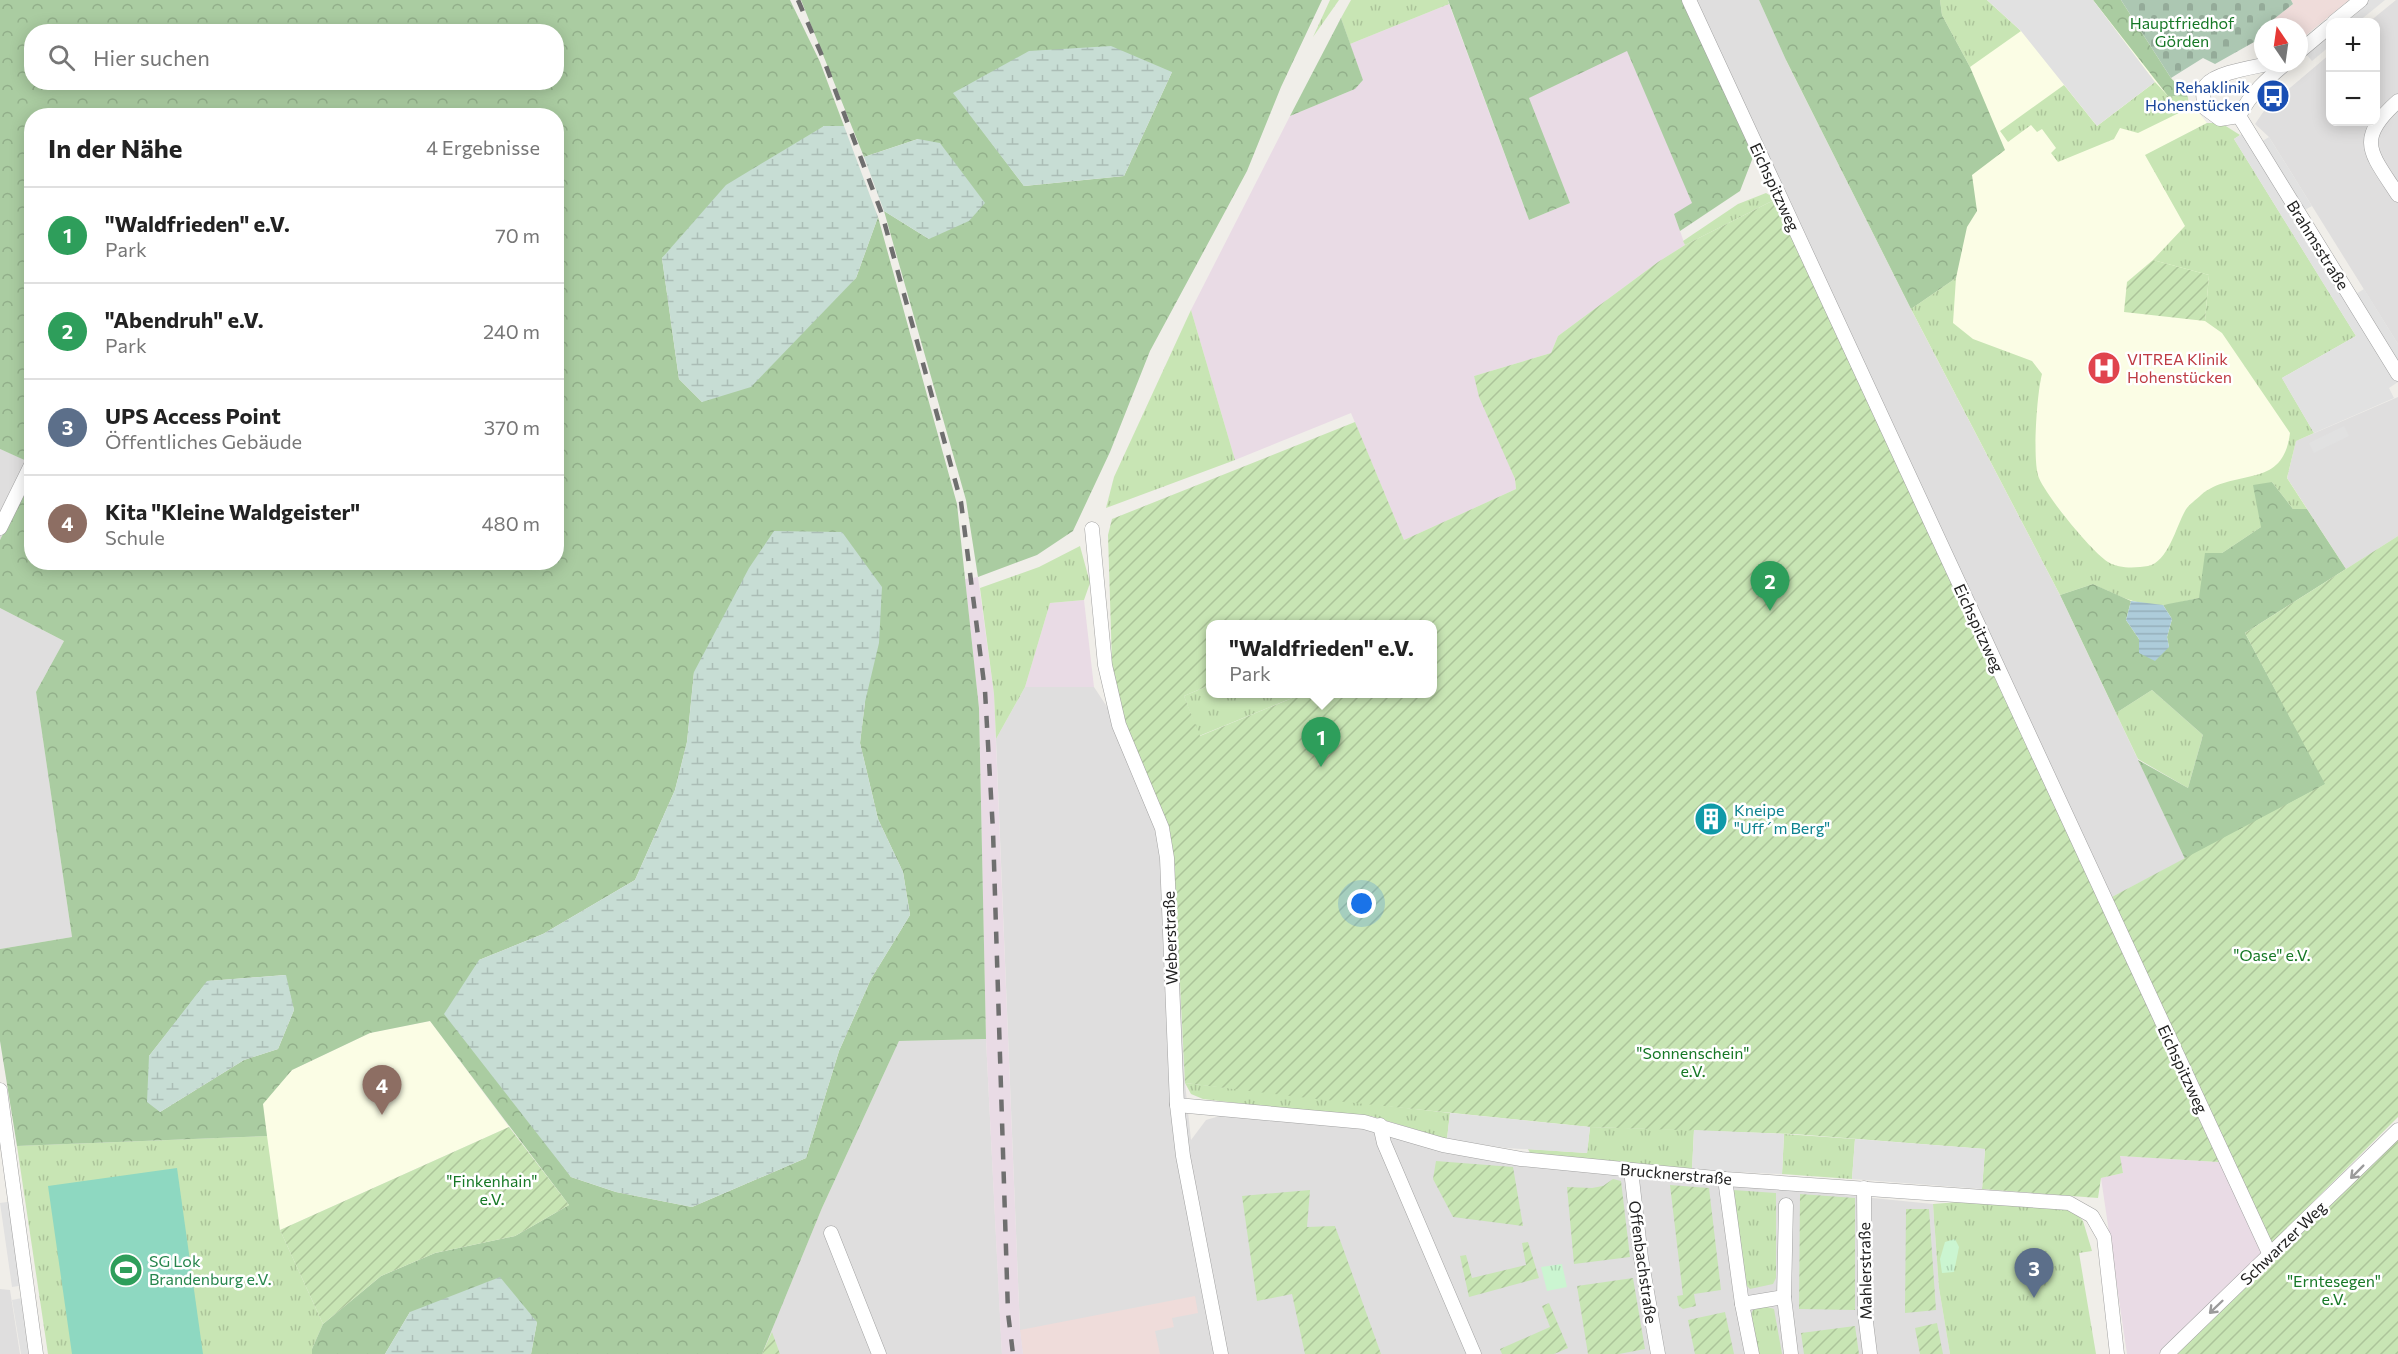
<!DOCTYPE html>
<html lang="de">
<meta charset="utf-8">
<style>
body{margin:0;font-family:Commissioner,sans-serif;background:#f2f2f2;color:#222}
.controls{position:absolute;right:18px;top:18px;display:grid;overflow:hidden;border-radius:12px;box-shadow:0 3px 15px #0003}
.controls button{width:54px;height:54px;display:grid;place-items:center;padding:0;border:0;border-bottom:2px solid #e0e0e0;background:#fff;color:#222;font:30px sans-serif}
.compass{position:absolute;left:2254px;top:18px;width:54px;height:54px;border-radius:50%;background:#fff;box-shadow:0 3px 15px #0003;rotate:347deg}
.you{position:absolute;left:1362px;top:904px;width:21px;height:21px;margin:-15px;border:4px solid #fff;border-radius:50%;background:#1a73e8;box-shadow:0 0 0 9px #1a73e833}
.badge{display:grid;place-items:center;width:39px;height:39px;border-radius:50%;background:#bf2012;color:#fff;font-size:20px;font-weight:700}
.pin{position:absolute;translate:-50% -50px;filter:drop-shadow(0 2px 3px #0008)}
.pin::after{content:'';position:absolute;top:32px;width:21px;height:18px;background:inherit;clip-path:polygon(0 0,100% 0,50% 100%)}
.popup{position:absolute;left:1206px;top:620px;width:231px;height:78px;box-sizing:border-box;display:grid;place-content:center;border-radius:12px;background:#fff;filter:drop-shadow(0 2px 4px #0005);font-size:20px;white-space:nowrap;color:#767676}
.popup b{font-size:22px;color:#222}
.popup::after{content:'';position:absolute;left:50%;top:100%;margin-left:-12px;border:12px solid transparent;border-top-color:#fff}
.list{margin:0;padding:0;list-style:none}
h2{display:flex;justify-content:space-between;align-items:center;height:78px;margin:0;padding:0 24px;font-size:26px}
h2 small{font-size:20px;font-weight:400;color:#767676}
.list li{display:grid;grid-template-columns:39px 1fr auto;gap:18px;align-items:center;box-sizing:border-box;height:96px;padding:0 24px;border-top:2px solid #e0e0e0}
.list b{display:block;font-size:22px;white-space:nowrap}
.list p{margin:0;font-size:20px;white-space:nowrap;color:#767676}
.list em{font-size:20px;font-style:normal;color:#767676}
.icon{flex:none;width:33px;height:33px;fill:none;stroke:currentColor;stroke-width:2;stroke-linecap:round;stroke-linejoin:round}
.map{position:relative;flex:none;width:2398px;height:1354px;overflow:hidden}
.search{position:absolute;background:#fff;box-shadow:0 3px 15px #0003;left:24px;top:24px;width:540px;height:66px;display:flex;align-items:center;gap:15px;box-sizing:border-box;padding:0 21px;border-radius:24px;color:#767676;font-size:22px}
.panel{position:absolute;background:#fff;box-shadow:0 3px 15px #0003;left:24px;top:108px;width:540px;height:462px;border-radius:24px}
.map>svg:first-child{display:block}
.residential{fill:#dfdede}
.commercial{fill:#efdcda}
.industrial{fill:#e9dbe5}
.education{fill:#fbfde5}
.grass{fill:url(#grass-tufts)}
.forest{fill:url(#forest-crowns);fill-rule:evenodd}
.wetland{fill:url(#wetland-marsh)}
.cemetery{fill:url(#cemetery-stones)}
.park{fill:url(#park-tufts)}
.garden{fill:url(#garden-furrows);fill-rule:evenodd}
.pitch{fill:#8ed8c1}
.parking{fill:#e1e1e1}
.water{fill:url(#water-rules)}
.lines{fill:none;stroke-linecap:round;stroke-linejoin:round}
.street-casing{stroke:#a2a2a2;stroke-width:15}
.street{stroke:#fff;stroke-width:14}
.rail{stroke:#6f6f6f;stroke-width:4.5;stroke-dasharray:12 12;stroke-linecap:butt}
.oneway{stroke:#9b9b9b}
.labels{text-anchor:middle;stroke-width:5;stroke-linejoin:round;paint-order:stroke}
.park-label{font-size:16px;fill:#167826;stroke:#fff}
.transit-label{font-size:16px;fill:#164399;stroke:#fff;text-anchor:end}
.street-label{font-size:16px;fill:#212121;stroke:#fff}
.health-label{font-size:16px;fill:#be3a42;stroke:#fff;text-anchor:start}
.culture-label{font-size:16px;fill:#0d838f;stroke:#fff;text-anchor:start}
.leisure-label{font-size:16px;fill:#27864d;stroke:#fff;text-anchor:start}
</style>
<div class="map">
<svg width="2398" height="1354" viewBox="0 0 2398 1354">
<defs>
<pattern id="grass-tufts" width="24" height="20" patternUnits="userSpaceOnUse" patternTransform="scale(1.5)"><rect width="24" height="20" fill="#c8e5b4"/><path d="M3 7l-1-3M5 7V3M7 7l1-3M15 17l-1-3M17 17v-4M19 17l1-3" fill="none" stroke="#acc49a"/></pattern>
<pattern id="forest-crowns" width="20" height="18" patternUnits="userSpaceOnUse" patternTransform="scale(1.5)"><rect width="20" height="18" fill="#aacca1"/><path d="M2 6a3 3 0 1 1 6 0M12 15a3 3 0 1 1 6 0" fill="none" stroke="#92af8a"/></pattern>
<pattern id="wetland-marsh" width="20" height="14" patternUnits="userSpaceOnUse" patternTransform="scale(1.5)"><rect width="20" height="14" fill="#c7ddd4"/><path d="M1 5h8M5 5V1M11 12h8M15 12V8" fill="none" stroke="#abbdb6"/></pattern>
<pattern id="cemetery-stones" width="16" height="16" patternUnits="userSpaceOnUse" patternTransform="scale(1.5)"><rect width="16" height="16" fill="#acc7b2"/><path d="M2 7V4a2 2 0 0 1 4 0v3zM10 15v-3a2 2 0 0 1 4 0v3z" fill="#94ab99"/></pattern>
<pattern id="park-tufts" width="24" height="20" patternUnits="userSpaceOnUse" patternTransform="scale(1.5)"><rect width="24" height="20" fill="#cbf5d1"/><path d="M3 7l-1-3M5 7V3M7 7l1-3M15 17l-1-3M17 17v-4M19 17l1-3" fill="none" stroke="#aed2b3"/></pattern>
<pattern id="garden-furrows" width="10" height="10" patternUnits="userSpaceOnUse" patternTransform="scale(1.5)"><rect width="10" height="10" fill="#c8e5b4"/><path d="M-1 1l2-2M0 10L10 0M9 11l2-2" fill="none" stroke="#acc49a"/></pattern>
<pattern id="water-rules" width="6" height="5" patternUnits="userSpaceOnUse" patternTransform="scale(1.5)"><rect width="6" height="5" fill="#adccda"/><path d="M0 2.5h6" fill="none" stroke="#95afbb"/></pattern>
</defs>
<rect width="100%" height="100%" fill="#f0eee9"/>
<g class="residential">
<path d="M1695 0H1759L1786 60 1911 309 2060 595 2185 859 2108 899Z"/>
<path d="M2396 0H2398V344L2269 137 2255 124 2266 108 2330 54V122H2376V22H2369Z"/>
<path d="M2398 397V536L2346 569 2287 478 2296 441Z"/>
<path d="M0 449 32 463 31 476 0 540Z"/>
<path d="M0 608 64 641 36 692 72 937 0 949Z"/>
<path d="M1025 687H1094L1119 725 1174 864 1185 1083 1191 1140 1206 1120 1223 1115 1374 1127 1516 1162 1933 1204 1939 1288 1950 1354H1023L1020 1330 996 739Z"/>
<path d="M986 1039 1002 1354H762L822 1208 899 1041Z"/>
<path d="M0 1289 10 1290 20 1354H0Z"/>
</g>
<g class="commercial">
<path d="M2291 0H2349L2299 41V27H2267L2270 22 2293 4Z"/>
<path d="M1195 1296 1198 1313 1172 1318 1174 1327 1155 1331 1160 1354H1023L1020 1330Z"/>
</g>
<g class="industrial">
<path d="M1449 4 1529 220 1570 203 1528 98 1627 50 1693 204 1674 214 1685 245 1658 262 1558 336 1551 353 1474 376 1515 479 1516 489 1404 540 1351 413 1235 460 1191 310 1290 116 1355 89 1363 80 1350 44Z"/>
<path d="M978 577 994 694 1020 1330 1023 1354H1002L1001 1339 986 1039 979 708 965 579Z"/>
<path d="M1084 600 1094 687H1025L1050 603Z"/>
<path d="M2119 1156 2219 1162 2264 1251 2159 1354H2127L2101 1178 2123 1173Z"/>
</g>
<g class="education">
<path d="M1832 0H2121L2171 78 2207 123 2146 155 2299 426 2287 478 2346 569 2116 713 2060 595 1911 309 1786 60Z"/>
<path d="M430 1021 509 1127 280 1230 262 1104 292 1070 370 1033Z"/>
</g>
<g class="grass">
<path d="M1330 0H1339L1313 37Z"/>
<path d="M1351 0H1448L1449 4 1350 44 1341 18Z"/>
<path d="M1940 0H1987L2021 31 1970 67 1942 15Z"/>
<path d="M2155 82 2168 96 2188 97 2189 108 2138 133 2120 128 2114 139 2058 162 2051 153 2056 148 2042 129 2037 132 2031 125 2008 142 2000 131 2064 85 2097 126Z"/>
<path d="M2207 123H2221L2240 135 2234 139 2356 336 2282 378 2314 433 2296 441 2287 478 2307 509H2293L2272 482 2261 527 2222 553 2199 598C2187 600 2174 605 2161 605 2137 606 2115 594 2093 584L2060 595 1911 309 1956 278 1953 323 1973 339 2032 361 2042 374C2037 392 2032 462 2039 478 2047 497 2091 551 2108 562 2119 569 2136 568 2148 566 2168 562 2176 527 2185 511 2188 505 2196 500 2201 495 2235 467 2283 491 2290 433L2222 333 2205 321 2209 275 2153 260 2185 226 2145 155Z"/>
<path d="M1766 193 1776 199 1685 245 1683 241 1738 204Z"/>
<path d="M1191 310 1235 460 1106 508 1114 477Z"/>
<path d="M1080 546 1090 583 1084 600 1050 603 1025 687 996 739 994 694 980 588 1039 567Z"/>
<path d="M1210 685V694H1302L1199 736 1184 696Z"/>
<path d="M2152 690 2203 735 2188 788 2138 759 2116 713Z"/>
<path d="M1185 1083 1450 1113 1447 1139 1371 1116 1321 1113 1203 1099 1191 1094Z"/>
<path d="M1590 1127 1694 1130 1692 1170 1530 1153 1528 1149 1587 1153Z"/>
<path d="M1784 1134 1855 1139 1852 1179 1782 1174Z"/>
<path d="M267 1136 280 1230 323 1324 312 1349V1354H48L17 1146Z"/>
<path d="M1733 1190 1776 1193V1278L1773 1284 1750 1289 1746 1285Z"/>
<path d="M1970 1201 2072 1209 2083 1221 2092 1251 2079 1253 2096 1354H1950L1939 1288 1933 1204Z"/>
<path d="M1764 1306 1774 1309 1782 1354H1757L1750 1316 1753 1310Z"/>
</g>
<g class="forest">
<path d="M0 0H790L820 62 844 126H824L662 258 679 379 702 402 856 278 878 217 957 504 979 708 986 1039 899 1041 822 1208 762 1354H531L537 1322 410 1312 385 1354H312V1349L323 1324 381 1276 435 1253 515 1236 569 1205 430 1021 370 1033 292 1070 263 1104 267 1136 17 1146 0 1041V949L72 937 36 692 64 641 0 608V540L31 476 32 562H556V116H32L31 463 0 449ZM32 32H556V82H32ZM694 672 865 702 860 743 878 819 903 872 910 915 871 979 839 1051 806 1158 692 1207 616 1192 571 1177 529 1120 479 960 543 934 635 880 675 790 687 742ZM285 975 294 1010 278 1049 244 1060 160 1112 149 1056 208 981Z"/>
<path d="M801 0H1322L1281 87 1247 171 1150 351 1110 452 1073 531 1037 555 978 577 966 500 884 211 929 239 918 139 864 157ZM1172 72 1124 176 1024 186 954 93Z"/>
<path d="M1448 0H1686L1755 152 1740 191 1680 231 1674 214 1692 203 1627 51 1529 98 1570 203 1529 220Z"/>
<path d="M1759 0H1940L1942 15 1970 67 2005 150 1972 175 1977 211 1967 227 1956 278 1911 309 1786 60Z"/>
<path d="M2093 0H2121L2171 78 2188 97 2168 96Z"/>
<path d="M1341 18 1363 80 1355 89 1290 116Z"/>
<path d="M2272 482 2293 509H2307L2346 569 2245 633 2326 784 2185 859 2138 760 2188 788 2203 735 2152 690 2116 713 2060 595 2093 584 2131 601 2126 620 2139 639V653L2169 647 2167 637 2172 619 2163 605 2199 598 2205 553H2222L2261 527 2253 485Z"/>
</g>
<g class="wetland">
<path d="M1111 46 1172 72 1124 176 1024 186 953 93 1029 51Z"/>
<path d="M824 126H844L878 217 856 278 751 387 702 402 679 379 662 258 726 185Z"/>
<path d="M918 139 940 143 985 203 969 221 929 239 884 211 864 157Z"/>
<path d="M774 531 842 532 882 587 879 643 865 702 860 743 878 819 903 872 910 915 871 979 839 1051 806 1158 692 1207 616 1192 571 1177 444 1014 479 960 543 934 635 880 675 790 687 742 694 672 749 568Z"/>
<path d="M286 975 294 1010 278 1049 244 1060 160 1112 147 1102 149 1056 207 981Z"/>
<path d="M500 1277 537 1322 531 1354H385L410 1312Z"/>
</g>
<path class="cemetery" d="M2121 0H2291L2293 4 2270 22 2267 27H2263V37L2215 64 2203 58 2171 78Z"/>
<g class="park">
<path d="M1955 1239 1959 1247 1954 1272 1942 1273 1940 1259 1945 1242Z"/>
<path d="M1562 1264 1567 1287 1547 1291 1541 1267Z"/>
</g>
<g class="garden">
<path d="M1776 199 2219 1162 2120 1156 2123 1173 2101 1178 2098 1198 1982 1189 1985 1149 1794 1134 1590 1127 1316 1099 1185 1083 1174 864 1119 725 1112 664 1108 535 1112 519 1355 422 1404 540 1516 489 1515 479 1479 397 1474 376 1551 353 1558 336 1658 262 1685 245ZM1210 624H1432V694H1302L1200 736 1184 696 1210 685Z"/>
<path d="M2153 260 2209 275 2205 321 2124 312 2127 282Z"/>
<path d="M2398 536V1117L2269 1246 2108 899 2325 784 2245 633Z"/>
<path d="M509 1127 569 1205 515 1236 435 1253 381 1276 323 1324 280 1230Z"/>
<path d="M2398 1139V1354H2175Z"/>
<path d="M1436 1161 1513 1167 1523 1226 1453 1217 1433 1179Z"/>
<path d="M1613 1179 1621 1181 1630 1257 1574 1264 1567 1187 1592 1188 1603 1186Z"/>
<path d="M1670 1185 1709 1188 1721 1290 1694 1294 1696 1306 1683 1309 1679 1306 1677 1296 1683 1295Z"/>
<path d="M1310 1190 1307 1227 1335 1226 1381 1354H1305L1292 1294 1257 1301 1242 1196Z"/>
<path d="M1800 1194 1855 1198V1310L1799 1309Z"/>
<path d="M1906 1209H1929L1936 1310 1905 1313Z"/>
<path d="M1528 1242 1539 1278 1469 1297 1460 1256 1466 1255 1472 1278 1526 1265 1522 1243Z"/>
<path d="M1633 1278 1645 1349 1619 1354H1588L1577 1286Z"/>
<path d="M1549 1303 1568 1348 1554 1354H1502L1500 1349 1550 1327 1542 1306Z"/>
<path d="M1725 1312 1734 1354H1695L1688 1320Z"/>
<path d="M1937 1323 1943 1354H1920L1915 1328Z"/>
<path d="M1855 1326 1859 1354H1804L1801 1333Z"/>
<path d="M772 1332 780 1354H762Z"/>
</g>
<path class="pitch" d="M177 1168 203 1354H72L48 1186Z"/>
<g class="parking">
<path d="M1987 0H2093L2155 82 2097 126 2021 31Z"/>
<path d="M2368 0H2385L2358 22H2342Z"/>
<path d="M2330 32V46L2312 61 2305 53Z"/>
<path d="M2247 131 2256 145 2269 137 2312 206 2299 213 2351 297 2364 289 2398 344V382L2389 388 2394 398 2314 433 2282 378 2356 336 2234 139Z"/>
<path d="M2344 426 2349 436 2314 453 2309 443Z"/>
<path d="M1450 1113 1590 1127 1587 1153 1506 1148 1447 1139Z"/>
<path d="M1694 1130 1784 1134 1782 1174 1692 1170Z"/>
<path d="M1855 1139 1985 1149 1982 1189 1852 1179Z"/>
<path d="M14 1201 25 1285 12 1287 0 1203Z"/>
<path d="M27 1297 36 1354H21L12 1300Z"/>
</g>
<path class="water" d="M2131 601 2163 605 2172 619 2167 637 2169 647 2155 661 2139 653V639L2126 620Z"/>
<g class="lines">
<defs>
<g id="street">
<path d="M1689 0 2270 1255"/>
<path d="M2334 22 2361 0"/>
<path d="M2299 52 2330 26"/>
<path d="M2398 101C2354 140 2371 153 2398 195"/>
<path d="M2239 116 2398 374"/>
<path d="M2239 116 2220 119 2205 108C2204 101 2201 91 2206 85 2216 72 2256 67 2272 63"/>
<path d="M2239 116C2251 93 2267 79 2286 63"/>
<path d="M0 528 32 463"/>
<path d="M1092 529 1105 665 1119 725 1162 828 1167 858 1177 1105 1183 1156 1221 1354"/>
<path d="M0 1090 36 1354"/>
<path d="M1177 1105 1364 1122 1443 1145 1521 1159 1725 1179 2069 1203 2092 1216 2104 1237 2117 1354"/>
<path d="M1380 1125 1384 1143 1474 1354"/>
<path d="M1631 1170 1641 1258 1658 1354"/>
<path d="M1725 1179 1742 1304 1784 1297 1786 1205"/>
<path d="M1864 1188 1865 1314 1870 1354"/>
<path d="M831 1233 879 1354"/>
<path d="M1784 1297 1791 1354"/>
<path d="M1742 1304 1752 1354"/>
<path d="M2167 1354 2398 1130"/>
</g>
</defs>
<use href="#street" class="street-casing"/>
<use href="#street" class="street"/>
<path class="rail" d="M798 0 823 58 882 214 961 502 985 691 993 831 1008 1313 1013 1354"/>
</g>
<defs><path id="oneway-shaft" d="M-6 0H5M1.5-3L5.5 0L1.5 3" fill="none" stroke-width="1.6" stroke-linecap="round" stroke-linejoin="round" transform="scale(1.5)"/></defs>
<g class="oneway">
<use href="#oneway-shaft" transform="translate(2357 1172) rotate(135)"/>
<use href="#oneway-shaft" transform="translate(2216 1307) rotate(136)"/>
</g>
<defs>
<symbol id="bus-disc" viewBox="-11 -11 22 22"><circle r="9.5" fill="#1a4fb4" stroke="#fff"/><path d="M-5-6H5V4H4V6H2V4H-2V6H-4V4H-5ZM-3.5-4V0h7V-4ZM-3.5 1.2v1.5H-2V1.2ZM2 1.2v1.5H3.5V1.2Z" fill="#fff"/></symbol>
<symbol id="hospital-disc" viewBox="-11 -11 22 22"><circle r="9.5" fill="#e0444e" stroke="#fff"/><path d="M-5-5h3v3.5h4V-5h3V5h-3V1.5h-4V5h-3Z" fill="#fff"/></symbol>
<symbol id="building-disc" viewBox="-11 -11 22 22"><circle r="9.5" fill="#0f9aa8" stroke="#fff"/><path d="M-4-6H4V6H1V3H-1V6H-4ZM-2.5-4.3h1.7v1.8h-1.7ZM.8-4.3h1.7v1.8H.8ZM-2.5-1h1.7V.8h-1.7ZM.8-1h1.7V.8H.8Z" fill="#fff"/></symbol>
<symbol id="stadium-disc" viewBox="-11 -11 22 22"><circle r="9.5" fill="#2e9e5b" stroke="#fff"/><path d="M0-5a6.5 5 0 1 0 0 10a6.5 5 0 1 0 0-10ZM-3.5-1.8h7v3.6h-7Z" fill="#fff"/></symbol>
</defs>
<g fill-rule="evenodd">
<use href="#bus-disc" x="2254" y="77" width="38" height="38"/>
<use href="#hospital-disc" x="2085" y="349" width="38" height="38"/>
<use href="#building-disc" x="1692" y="800" width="38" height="38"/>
<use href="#stadium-disc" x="107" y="1251" width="38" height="38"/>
</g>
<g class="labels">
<g class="park-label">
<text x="2182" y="29">Hauptfriedhof<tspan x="2182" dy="18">Görden</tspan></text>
<text x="2272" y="961">"Oase" e.V.</text>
<text x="1693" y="1059">"Sonnenschein"<tspan x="1693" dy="18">e.V.</tspan></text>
<text x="492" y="1187">"Finkenhain"<tspan x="492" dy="18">e.V.</tspan></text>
<text x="2334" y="1287">"Erntesegen"<tspan x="2334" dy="18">e.V.</tspan></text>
</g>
<g class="transit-label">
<text x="2250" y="93">Rehaklinik<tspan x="2250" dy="18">Hohenstücken</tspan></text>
</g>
<g class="street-label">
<text transform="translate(1775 187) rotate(65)" y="6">Eichspitzweg</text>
<text transform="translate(2318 245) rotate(58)" y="6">Brahmsstraße</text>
<text transform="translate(1979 628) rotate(65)" y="6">Eichspitzweg</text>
<text transform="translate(1170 938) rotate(-92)" y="6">Weberstraße</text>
<text transform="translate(2183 1069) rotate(65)" y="6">Eichspitzweg</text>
<text transform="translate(1676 1174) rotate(5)" y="6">Brucknerstraße</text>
<text transform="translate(2283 1243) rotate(-44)" y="6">Schwarzer Weg</text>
<text transform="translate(1643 1262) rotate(82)" y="6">Offenbachstraße</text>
<text transform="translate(1865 1271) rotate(-91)" y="6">Mahlerstraße</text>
</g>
<g class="health-label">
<text x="2127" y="365">VITREA Klinik<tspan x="2127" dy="18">Hohenstücken</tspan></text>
</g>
<g class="culture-label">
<text x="1734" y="816">Kneipe<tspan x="1734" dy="18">"Uff´m Berg"</tspan></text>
</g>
<g class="leisure-label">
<text x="149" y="1267">SG Lok<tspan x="149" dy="18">Brandenburg e.V.</tspan></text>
</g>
</g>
</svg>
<div class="controls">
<button>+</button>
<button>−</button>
</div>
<svg class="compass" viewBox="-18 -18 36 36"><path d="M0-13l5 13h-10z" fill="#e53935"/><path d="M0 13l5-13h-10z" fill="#767676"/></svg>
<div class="you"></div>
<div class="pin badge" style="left:1321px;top:767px;background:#2e9e5b">1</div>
<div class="popup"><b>&quot;Waldfrieden&quot; e.V.</b>Park</div>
<div class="pin badge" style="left:1770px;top:611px;background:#2e9e5b">2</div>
<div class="pin badge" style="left:2034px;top:1298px;background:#5c6f8a">3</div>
<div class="pin badge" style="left:382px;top:1115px;background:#8d6e63">4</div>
<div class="search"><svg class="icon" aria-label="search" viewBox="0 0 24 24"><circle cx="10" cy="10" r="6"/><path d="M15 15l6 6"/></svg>Hier suchen</div>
<section class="panel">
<h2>In der Nähe<small>4 Ergebnisse</small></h2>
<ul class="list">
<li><span class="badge" style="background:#2e9e5b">1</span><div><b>&quot;Waldfrieden&quot; e.V.</b><p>Park</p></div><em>70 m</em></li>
<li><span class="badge" style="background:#2e9e5b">2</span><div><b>&quot;Abendruh&quot; e.V.</b><p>Park</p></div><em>240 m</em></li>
<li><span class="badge" style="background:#5c6f8a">3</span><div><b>UPS Access Point</b><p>Öffentliches Gebäude</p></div><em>370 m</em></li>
<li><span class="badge" style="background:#8d6e63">4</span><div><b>Kita &quot;Kleine Waldgeister&quot;</b><p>Schule</p></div><em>480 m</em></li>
</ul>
</section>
</div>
